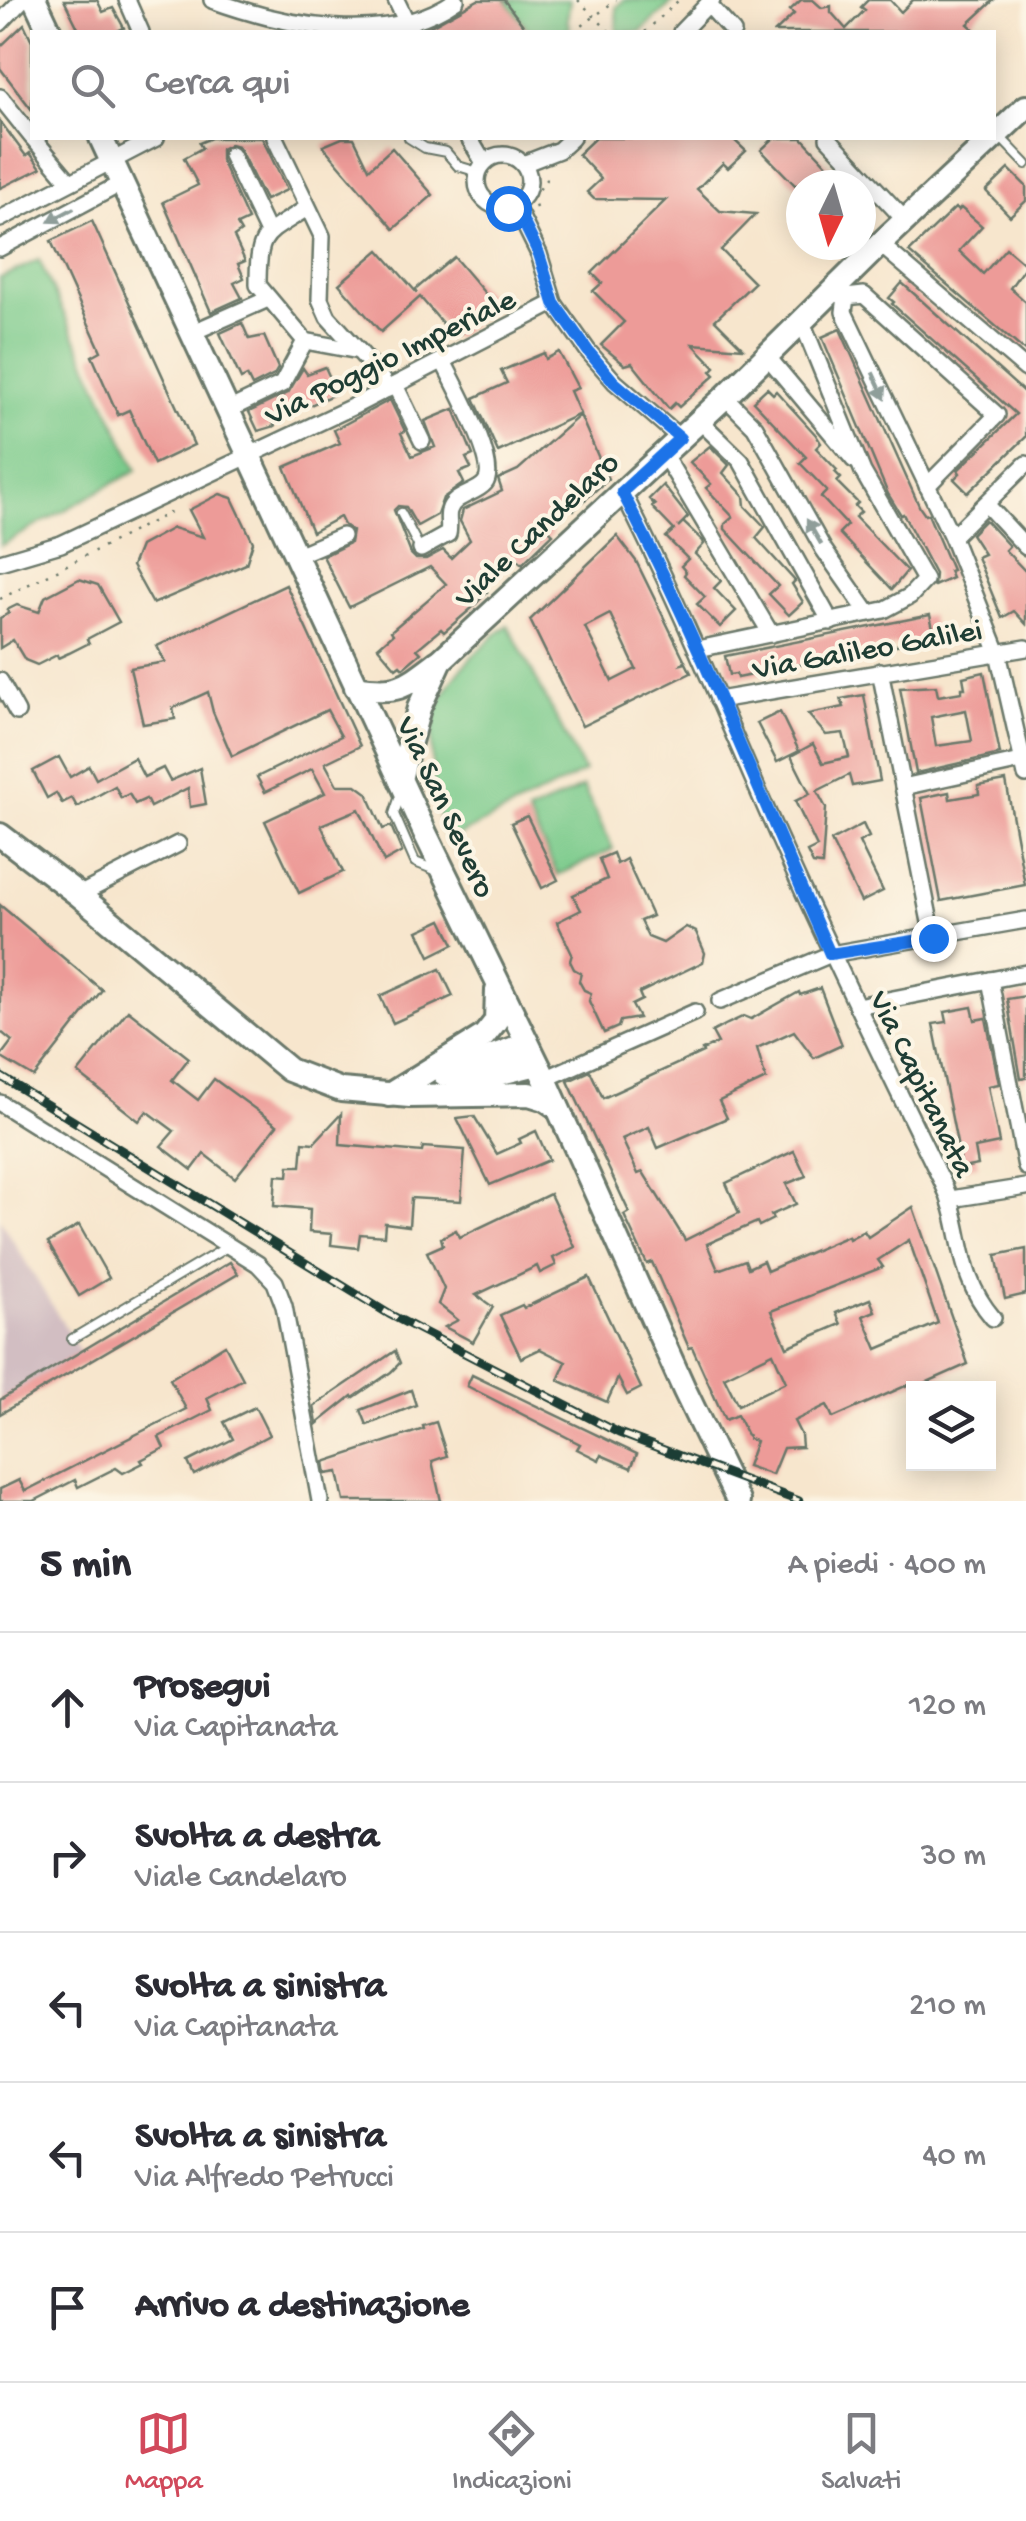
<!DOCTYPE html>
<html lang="it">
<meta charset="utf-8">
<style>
body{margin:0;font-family:"Gochi Hand",sans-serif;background:#f7f7f7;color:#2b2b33}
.controls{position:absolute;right:30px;bottom:30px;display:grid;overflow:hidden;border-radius:0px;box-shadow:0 5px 25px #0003}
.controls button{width:90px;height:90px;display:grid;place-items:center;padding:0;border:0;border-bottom:2px solid #e1e1e2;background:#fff;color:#2b2b33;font:50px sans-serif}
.compass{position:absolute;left:786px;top:170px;width:90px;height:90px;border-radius:50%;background:#fff;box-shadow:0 5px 25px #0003;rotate:185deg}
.stop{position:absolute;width:30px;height:30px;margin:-22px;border:8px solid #1a73e8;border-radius:50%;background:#fff}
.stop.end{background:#1a73e8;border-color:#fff;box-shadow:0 2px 10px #0008}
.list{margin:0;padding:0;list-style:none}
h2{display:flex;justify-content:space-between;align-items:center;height:130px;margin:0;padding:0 40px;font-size:42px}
h2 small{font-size:32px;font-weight:400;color:#7c7c81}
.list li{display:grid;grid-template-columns:65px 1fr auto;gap:30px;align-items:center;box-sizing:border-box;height:150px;padding:0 40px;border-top:2px solid #e1e1e2}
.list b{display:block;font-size:38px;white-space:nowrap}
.list p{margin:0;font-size:32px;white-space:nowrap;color:#7c7c81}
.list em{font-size:32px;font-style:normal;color:#7c7c81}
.icon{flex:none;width:55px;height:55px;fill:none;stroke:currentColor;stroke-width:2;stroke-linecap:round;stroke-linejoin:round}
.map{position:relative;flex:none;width:1026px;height:1501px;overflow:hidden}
.search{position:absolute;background:#fff;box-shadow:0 5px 25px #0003;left:30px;right:30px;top:30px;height:110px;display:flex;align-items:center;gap:25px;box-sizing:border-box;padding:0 35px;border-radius:0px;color:#7c7c81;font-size:38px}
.sheet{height:880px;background:#fff}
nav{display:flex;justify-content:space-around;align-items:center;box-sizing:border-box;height:140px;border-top:2px solid #e1e1e2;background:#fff;font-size:28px;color:#7c7c81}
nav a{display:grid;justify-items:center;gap:5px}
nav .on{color:#d1495b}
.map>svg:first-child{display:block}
.industrial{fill:#d2bec2}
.green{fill:#7bcb8c;stroke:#4d8460;stroke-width:2.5}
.building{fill:#ed9b98;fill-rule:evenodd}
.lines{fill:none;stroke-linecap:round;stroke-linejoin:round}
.lane-casing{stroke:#6b786a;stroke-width:12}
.street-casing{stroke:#6b786a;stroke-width:20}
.secondary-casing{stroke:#6b786a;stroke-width:28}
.path{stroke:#6b786a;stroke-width:2.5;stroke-dasharray:2.5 8;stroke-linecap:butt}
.lane{stroke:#fff;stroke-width:8}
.street{stroke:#fff;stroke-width:15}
.secondary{stroke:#fff;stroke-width:22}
.rail-casing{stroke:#1f3d34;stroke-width:9}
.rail{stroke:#fcf5e5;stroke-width:5;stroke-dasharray:15;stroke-linecap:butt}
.oneway{fill:#8f9e9a}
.route{stroke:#1a73e8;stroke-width:12}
.labels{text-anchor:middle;stroke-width:8;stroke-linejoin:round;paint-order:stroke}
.street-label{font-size:32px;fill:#1f3d34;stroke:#fcf5e5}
</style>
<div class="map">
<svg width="1026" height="1501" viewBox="0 0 1026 1501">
<rect width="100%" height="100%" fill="#fcf5e5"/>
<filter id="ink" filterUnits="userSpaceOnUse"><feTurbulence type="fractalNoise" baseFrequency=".01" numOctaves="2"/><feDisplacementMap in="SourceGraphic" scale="20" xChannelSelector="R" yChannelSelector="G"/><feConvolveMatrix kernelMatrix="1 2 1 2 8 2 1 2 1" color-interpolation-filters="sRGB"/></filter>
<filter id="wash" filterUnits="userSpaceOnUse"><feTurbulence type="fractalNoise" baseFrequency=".0048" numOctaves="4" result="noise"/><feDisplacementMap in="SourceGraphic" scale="40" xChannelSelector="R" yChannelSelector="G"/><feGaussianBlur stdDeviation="2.25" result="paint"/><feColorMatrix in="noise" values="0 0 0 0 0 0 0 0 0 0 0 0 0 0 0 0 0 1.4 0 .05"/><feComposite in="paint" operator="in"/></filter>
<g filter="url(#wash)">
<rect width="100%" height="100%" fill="#f7e6cd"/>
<path class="industrial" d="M0 1219 80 1352 0 1400Z"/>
<g class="green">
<path d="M506 0H570L567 20 570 28 564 32H530Z"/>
<path d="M624 0H675L640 32H617L616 7Z"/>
<path d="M39 260 137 470 0 546V278Z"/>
<path d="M508 625 584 772 447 841C434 814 426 737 437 709 449 676 481 646 508 625Z"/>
<path d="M583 787 613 849 558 875 528 813Z"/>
</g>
<g id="blocks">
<g class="building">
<path d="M64 0H97L103 12 113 8 124 28 115 32H80Z"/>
<path d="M478 0H504L528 32H420Z"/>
<path d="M801 0H813L822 8 831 6V12L846 29 865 10 861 7 868 0H890L901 12 913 0H994L968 24 977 32H775L794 14 790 10Z"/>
<path d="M24 24 32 41V110L0 68V47Z"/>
<path d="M0 121 26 156 30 153 41 168 0 188Z"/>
<path d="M211 138H262L287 190 265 200 238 146 231 144 221 149V160L248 220 237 225 241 232 234 237 245 261 238 264 244 278 234 283 242 298 211 312 163 202 198 185 184 158 202 148 199 143Z"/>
<path d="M342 138H354L369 169 392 148 433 195 394 229 323 146Z"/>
<path d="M595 138H732L746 151 728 168 723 163 697 189 720 211 756 214 721 250 754 283 715 320 743 348 693 344 715 367 711 371 715 375 679 407 675 403 669 409 632 363 625 365 601 345 624 322 593 291 602 283 592 273 666 200 594 199 587 192 601 179 578 154Z"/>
<path d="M774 138H802L833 171 819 185H795L761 150Z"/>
<path d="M1009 169 1026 186V201L1010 216 986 191Z"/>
<path d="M955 208 958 211 961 208 982 226 959 251 983 274 1006 248 1026 265 1010 288 1026 302V352L909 252Z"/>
<path d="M92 221 194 445 154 464 129 410 118 415 92 356 101 351 51 241Z"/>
<path d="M379 250 417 293 415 290 454 257 494 304 455 338 420 297 381 332 339 284Z"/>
<path d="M902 283 1026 394V437L968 493 954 479 960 473 958 470 1016 414 892 304 894 302 889 298Z"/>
<path d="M242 323 249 339 264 336 278 368 274 375 252 386 247 376 241 379 220 333Z"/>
<path d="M840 329 920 508 925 515 928 514 952 570 949 571 952 578 934 586 935 574 903 514 901 515 888 494 822 337Z"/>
<path d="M559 352 578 388 570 391 580 414 498 452 474 398 507 383 501 371 544 353 546 359Z"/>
<path d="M325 367 337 393 273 422 275 426 258 431 249 412 288 393 303 368 307 374Z"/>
<path d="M767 388 773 394 776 391 816 435 821 443 816 448 837 470 835 472 841 478 837 482 858 503 855 506 861 512 855 517 907 571 892 589 839 533 847 525 821 497 827 491 800 463 806 457 753 401Z"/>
<path d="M390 400 405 431 401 433 412 456 435 447 425 421 454 409 473 455 466 458 471 468 459 473 464 483 443 498 437 515 417 526 406 507 398 506 394 510 411 554 416 559H426L443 550 451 558 470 540 460 521 463 510 502 491 498 479 518 470 580 415 608 479 574 510 570 505 546 527 553 534 522 564 515 557 483 588 487 592 472 608 444 632 441 629 417 649 421 653 403 668 400 665 396 668 378 647 393 634 391 631 446 584 430 567 349 607 323 556 350 543 352 531 344 525 340 517 312 532 285 467 340 443 334 430Z"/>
<path d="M710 446 729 465 723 473 744 496 745 506 765 527 756 538 795 581 792 584 803 602 789 615 769 594 778 586 725 529V524L733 517 706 488 711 484 690 462Z"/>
<path d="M663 485 688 517 678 527 683 522 703 541 704 544 695 554 721 581 714 588 736 611 720 627 697 604 705 597 684 575 686 572 681 566 688 559 666 537 674 530 652 507 655 505 649 499Z"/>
<path d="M220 494 232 498 253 542 246 564 153 604 132 566 140 546 173 528 203 537 189 510Z"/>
<path d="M985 520 1009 546 1005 550 1026 572V624L1014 611 1002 618 977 557 984 554 971 534Z"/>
<path d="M617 536 636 561 685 661 682 664 686 663 691 673 582 726 530 620ZM610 614 636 669 612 681 585 627Z"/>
<path d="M79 579 98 585 119 622 87 639 89 643 69 653 58 658 57 655 37 665 25 660 13 640 0 648V618L9 613 7 610 17 605 39 612 45 597Z"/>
<path d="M286 585 360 746 325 763 337 785H356L367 793 383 829 391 826 402 852 384 862 359 809 321 825 343 872 299 893 265 821 325 793 312 769 265 792 257 777 341 736 327 710 232 756 213 712 208 692 173 708 175 719 143 724 130 668 165 662 157 646Z"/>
<path d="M930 615 935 637 737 678 736 674 729 675 725 656Z"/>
<path d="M984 672 1000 754 916 773 900 688 936 686 938 696 962 692V688H965L963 677ZM966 710 972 741 936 746 931 717Z"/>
<path d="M864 695 880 781 852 786 849 775 817 791 826 808 822 865 813 864 807 852 817 847 795 801 810 794 791 756 813 744 823 763 849 757 843 733 826 735 808 714 844 707 841 699Z"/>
<path d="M780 712 799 751 777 762 757 723Z"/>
<path d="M59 757 70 777 89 766 96 779 134 758 144 777 163 768 170 781 200 768 206 804 190 807 188 788 150 807 146 799 135 804 129 794 121 798 115 786 77 807 72 798 62 803 56 793 47 798 33 771Z"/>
<path d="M1006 781 1025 885 941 901 921 798 949 792 950 799 979 794 978 786Z"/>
<path d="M527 816 558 880 542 888 511 823Z"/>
<path d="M863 824 869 837 859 842 883 891 861 902 831 841Z"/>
<path d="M613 853 617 864 626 859 652 916 640 921 648 937 663 943 686 927 696 932 705 953 703 962 639 993 642 1000 632 1005 639 1018 620 1021 618 1027 604 1033 589 1001 591 993 584 990 579 981 581 973 574 969 570 961 572 954 557 922 581 910 573 895 607 879 599 859Z"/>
<path d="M0 905 102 990 34 1077 0 1057 12 1041 0 1031Z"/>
<path d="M442 920 454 944 430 956 418 931Z"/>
<path d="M440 969 453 996 393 1023 380 996Z"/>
<path d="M820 988 842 1045 814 1058 794 1031 757 1048 766 1079 719 1101 727 1118 658 1148 649 1127 622 1139 638 1174 643 1172 685 1240 739 1213 726 1183 794 1151 806 1176 786 1184 796 1204 771 1215 773 1219 759 1226 757 1222 707 1244 718 1270 745 1260 748 1268 763 1261 767 1271 848 1236 849 1239 864 1231 868 1237 913 1207 968 1364 923 1384 912 1383 833 1418 827 1405 794 1421 801 1435 802 1447 783 1448 772 1475 747 1466 756 1441 749 1439 737 1415 725 1420 692 1347 689 1348 652 1262 647 1264 624 1215 629 1212 568 1081 590 1071 603 1098 703 1052 702 1050 718 1043 712 1032 727 1024 744 1016 751 1019 799 992 800 995ZM909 1240 938 1323 877 1349 863 1316 875 1311 870 1299 836 1313 841 1324 787 1347 771 1311 883 1267 878 1260ZM773 1353 786 1382 738 1405 724 1377Z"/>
<path d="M1026 996V1078L1021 1079 1007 999Z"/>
<path d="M972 1007 975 1020 986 1018 999 1084 988 1086 999 1143 975 1148 978 1165 962 1168 933 1024 947 1022 945 1012Z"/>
<path d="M128 1010 189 1058 172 1080 198 1100 214 1079 277 1125 235 1178 204 1154 192 1170 161 1146 174 1131 147 1111 139 1121 78 1073Z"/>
<path d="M341 1114 340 1145 422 1152 423 1147 465 1150 461 1201 411 1198 409 1226 385 1223 384 1236 360 1234 358 1248 331 1245 332 1234 309 1232 310 1209 274 1206 276 1175 288 1176 289 1166H301L303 1142 314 1143Z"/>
<path d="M474 1116 497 1154 521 1143 519 1139 536 1131 549 1160 490 1185 457 1118Z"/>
<path d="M550 1194 575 1247 553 1258 556 1265 540 1273 537 1266 476 1295 493 1307 473 1342 445 1327 458 1320 438 1304 444 1289 427 1252 443 1245 441 1238 456 1230 460 1237Z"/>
<path d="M79 1225 109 1278 79 1296 48 1243Z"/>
<path d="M1026 1249V1294L1005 1299 996 1255Z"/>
<path d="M230 1262 238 1274 0 1414V1400Z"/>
<path d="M589 1277 641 1388 627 1395 618 1378 607 1402 558 1380 566 1362 540 1349 521 1358 500 1315 522 1305 524 1308Z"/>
<path d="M225 1345 243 1379 207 1398 212 1410 159 1437 164 1448 141 1460 143 1463 123 1473 116 1468 78 1487 75 1480 34 1501H0V1489L19 1480 25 1491 186 1409 170 1379Z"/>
<path d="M395 1351 400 1363 391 1372 353 1398 352 1396 317 1424 314 1406Z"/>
<path d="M472 1375 637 1454 631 1468 601 1455 599 1460 577 1449 580 1444 467 1386Z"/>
<path d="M411 1390 416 1405 367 1425 361 1410Z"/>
<path d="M255 1407 269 1435 194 1475 188 1462 233 1439 224 1422Z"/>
<path d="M436 1422 447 1456 432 1461 441 1501H344L338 1472 326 1474 324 1462 424 1429 423 1426Z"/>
</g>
</g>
</g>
<g filter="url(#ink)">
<use href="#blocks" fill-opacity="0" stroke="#6b786a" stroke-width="2.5"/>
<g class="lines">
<defs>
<g id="lane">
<path d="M409 138 425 148 446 152 458 166 478 172"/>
<path d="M1001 138 1026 164"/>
<path d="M401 513 420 549"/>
<path d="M401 793 394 814 415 862 435 870"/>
<path d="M72 1339 227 1247"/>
</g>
<g id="street">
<path d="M127 0 141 32"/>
<path d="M212 0C284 26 388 48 456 0"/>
<path d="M396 0 410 29"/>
<path d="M708 4 733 32"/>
<path d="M0 23 22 0"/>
<path d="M681 32 712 0"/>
<path d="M0 97 32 137"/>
<path d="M33 138 70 182"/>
<path d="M275 138 322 236 320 299 328 317 375 369 388 389"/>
<path d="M469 138 484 163"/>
<path d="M828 138 905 220"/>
<circle cx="503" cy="181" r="26"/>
<path d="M231 155 268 233"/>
<path d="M523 164 559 150 572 138"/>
<path d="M515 205 539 254 554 303 588 351 615 382 680 438"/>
<path d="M307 208C264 236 258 231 258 285L305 341 359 351"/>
<path d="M0 219 156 138"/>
<path d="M880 244 1026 369"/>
<path d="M0 248 122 183"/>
<path d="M846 297 844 312 952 537 998 653 1026 775"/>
<path d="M846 297 864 295 997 415 927 486"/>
<path d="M191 333 268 299"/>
<path d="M767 356 854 460"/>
<path d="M395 385 422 441"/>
<path d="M725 397 755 427 824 550 868 613"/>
<path d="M226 411 282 384 305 341"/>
<path d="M698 419 741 461 831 622"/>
<path d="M663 453 771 634"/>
<path d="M622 491C680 604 727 721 778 836 830 952 885 1065 941 1179 966 1228 953 1271 993 1318"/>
<path d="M986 504 1026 547"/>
<path d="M952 537 1026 464"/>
<path d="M421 549 448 534C450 526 447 517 449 511 453 495 476 494 485 483 500 465 453 382 443 361"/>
<path d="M295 556 342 536"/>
<path d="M0 562 61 544 352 407 554 303"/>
<path d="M698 649 884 610 910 596 925 580 863 472 802 322"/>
<path d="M880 671 933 937"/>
<path d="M0 681 17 712"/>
<path d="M718 700 1026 648"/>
<path d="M903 787 1026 760"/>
<path d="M79 895 178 844"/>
<path d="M990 980 1026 1167"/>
<path d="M720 1001 831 954 1026 920"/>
<path d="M857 1006 1026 973"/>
<path d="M545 1079 695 1012"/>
<path d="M0 1103 258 1264 275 1282 284 1306 320 1501"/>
<path d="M951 1199 1026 1187"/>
</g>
<g id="secondary">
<path d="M35 0 50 32"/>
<path d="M101 138 426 835 545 1079 685 1391 738 1501"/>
<path d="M356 687C398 694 405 687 438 662"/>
<path d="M400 779 419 708 441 660 725 397 880 244 1026 107"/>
<path d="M0 835 79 895 289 1070 341 1090 410 1096 529 1094 545 1099 557 1107"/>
<path d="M444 1074 526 1044"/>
<path d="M457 1084 537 1064"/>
<path d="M389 1095 484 1036 496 1021 497 990"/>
</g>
</defs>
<use href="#lane" class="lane-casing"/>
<use href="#street" class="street-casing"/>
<use href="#secondary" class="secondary-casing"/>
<g class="path">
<path d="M578 0 610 32"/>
<path d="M574 32 616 0"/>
<path d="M645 32 679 0"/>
<path d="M536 208 533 199 551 172"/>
<path d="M0 599 177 509"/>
</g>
<use href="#lane" class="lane"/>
<use href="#street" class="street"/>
<use href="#secondary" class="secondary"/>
<defs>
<path id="rail" d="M0 1076 389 1314 619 1433 799 1501"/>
</defs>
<use href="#rail" class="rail-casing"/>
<use href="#rail" class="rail"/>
</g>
<defs><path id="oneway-solid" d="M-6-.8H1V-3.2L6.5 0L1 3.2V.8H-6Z" transform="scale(2.5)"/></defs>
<g class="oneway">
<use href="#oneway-solid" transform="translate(61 215) rotate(152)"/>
<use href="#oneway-solid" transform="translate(879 386) rotate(65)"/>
<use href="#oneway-solid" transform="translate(814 532) rotate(-120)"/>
</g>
</g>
<g class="lines" filter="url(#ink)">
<path class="route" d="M508 208 515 205 539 254 554 303 588 351 614 382 680 438 622 492C700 641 762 800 830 954L933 938"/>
</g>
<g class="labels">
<g class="street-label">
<text transform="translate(389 355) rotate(-26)" y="11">Via Poggio Imperiale</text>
<text transform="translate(535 528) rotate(-43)" y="11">Viale Candelaro</text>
<text transform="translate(867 647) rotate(-10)" y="11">Via Galileo Galilei</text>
<text transform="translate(448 806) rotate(65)" y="11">Via San Severo</text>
<text transform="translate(924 1083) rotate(64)" y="11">Via Capitanata</text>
</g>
</g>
</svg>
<div class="controls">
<button><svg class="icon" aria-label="layers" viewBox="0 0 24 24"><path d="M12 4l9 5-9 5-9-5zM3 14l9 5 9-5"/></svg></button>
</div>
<svg class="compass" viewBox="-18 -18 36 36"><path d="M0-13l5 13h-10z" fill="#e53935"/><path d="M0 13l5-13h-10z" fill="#7c7c81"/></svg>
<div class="stop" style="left:508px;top:208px"></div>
<div class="stop end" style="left:933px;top:938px"></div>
<div class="search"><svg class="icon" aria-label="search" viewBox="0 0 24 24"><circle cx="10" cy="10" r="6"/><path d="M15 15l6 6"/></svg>Cerca qui</div>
</div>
<section class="sheet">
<h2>5 min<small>A piedi · 400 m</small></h2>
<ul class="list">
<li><svg class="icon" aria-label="ahead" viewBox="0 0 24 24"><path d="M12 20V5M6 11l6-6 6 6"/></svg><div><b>Prosegui</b><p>Via Capitanata</p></div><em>120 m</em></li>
<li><svg class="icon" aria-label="right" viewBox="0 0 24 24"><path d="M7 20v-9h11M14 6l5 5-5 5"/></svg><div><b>Svolta a destra</b><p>Viale Candelaro</p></div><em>30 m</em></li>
<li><svg class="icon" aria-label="left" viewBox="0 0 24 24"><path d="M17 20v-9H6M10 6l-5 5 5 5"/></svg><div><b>Svolta a sinistra</b><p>Via Capitanata</p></div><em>210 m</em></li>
<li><svg class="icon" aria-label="left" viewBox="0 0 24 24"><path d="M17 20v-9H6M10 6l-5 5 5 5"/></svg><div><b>Svolta a sinistra</b><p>Via Alfredo Petrucci</p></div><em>40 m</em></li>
<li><svg class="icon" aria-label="arrive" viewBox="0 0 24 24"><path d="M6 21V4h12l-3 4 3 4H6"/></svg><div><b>Arrivo a destinazione</b></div></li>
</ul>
</section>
<nav>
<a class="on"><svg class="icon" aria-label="map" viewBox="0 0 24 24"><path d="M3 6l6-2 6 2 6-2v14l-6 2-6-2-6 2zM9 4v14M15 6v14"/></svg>Mappa</a>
<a><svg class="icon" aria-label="directions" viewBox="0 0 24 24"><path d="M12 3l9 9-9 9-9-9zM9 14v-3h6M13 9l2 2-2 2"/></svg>Indicazioni</a>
<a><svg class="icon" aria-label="saved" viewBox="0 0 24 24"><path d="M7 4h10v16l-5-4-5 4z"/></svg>Salvati</a>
</nav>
